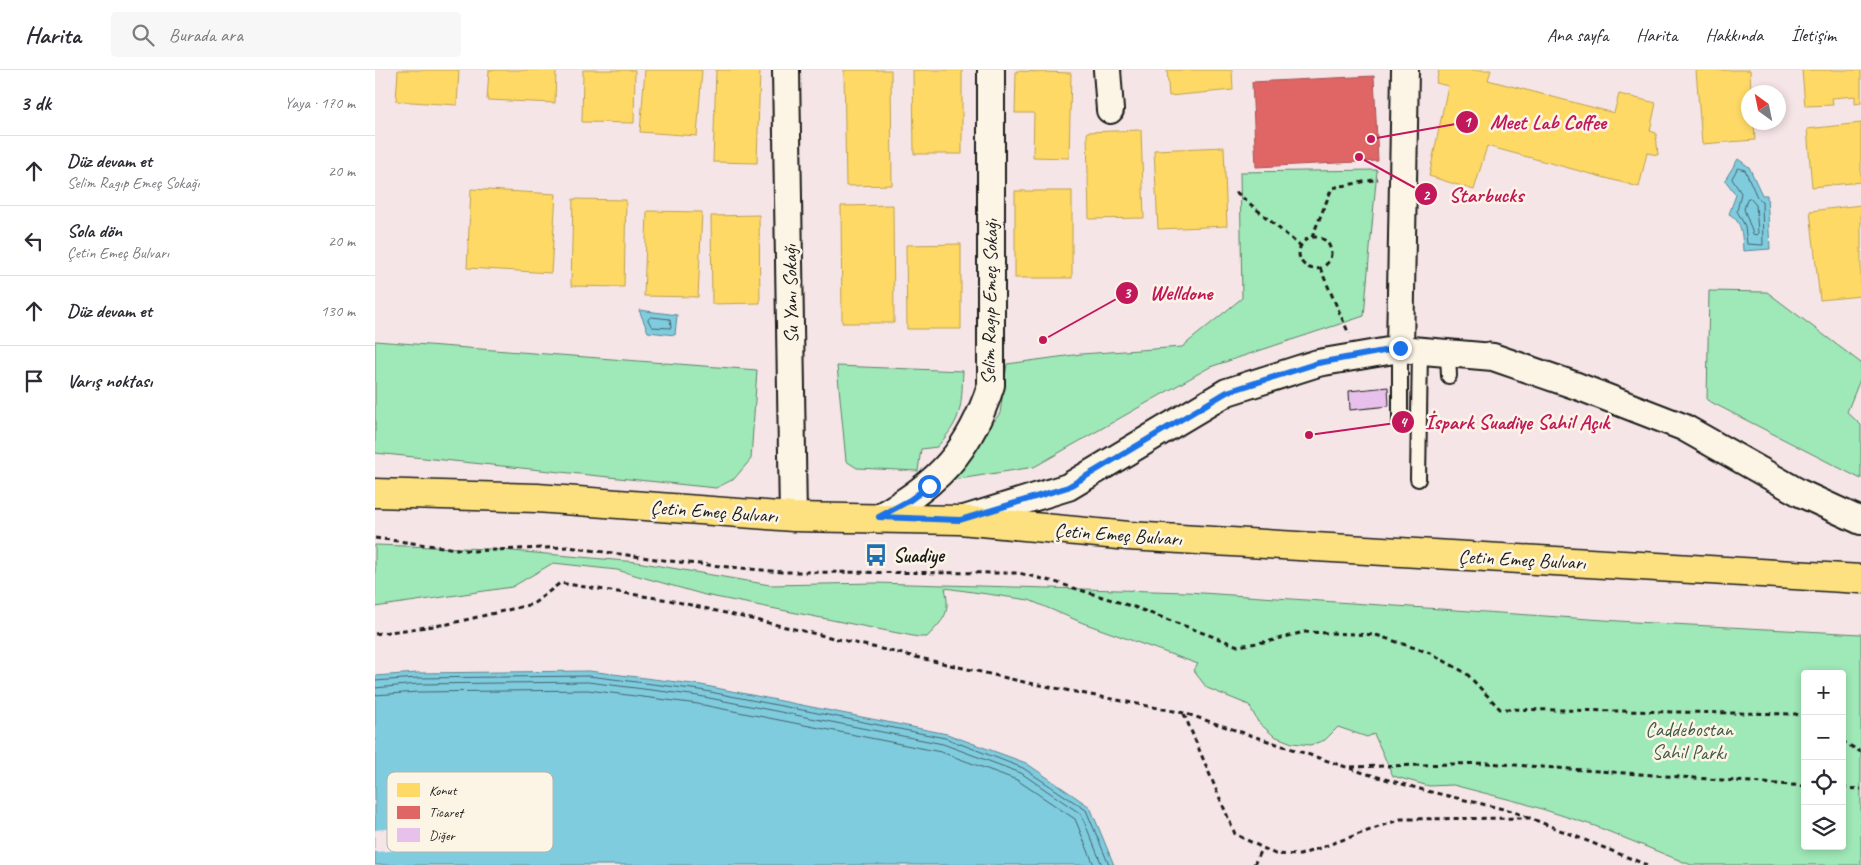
<!DOCTYPE html>
<html lang="tr">
<meta charset="utf-8">
<style>
body{margin:0;font-family:Caveat,sans-serif;background:#f7f7f7;color:#2b2b33}
.controls{position:absolute;right:15px;bottom:15px;display:grid;overflow:hidden;border-radius:5px;box-shadow:0 2px 8px #0003}
.controls button{width:45px;height:45px;display:grid;place-items:center;padding:0;border:0;border-bottom:1px solid #e1e1e2;background:#fff;color:#2b2b33;font:25px sans-serif}
.compass{position:absolute;left:1366px;top:15px;width:45px;height:45px;border-radius:50%;background:#fff;box-shadow:0 2px 8px #0003;rotate:327deg}
.stop{position:absolute;width:15px;height:15px;margin:-11px;border:4px solid #1a73e8;border-radius:50%;background:#fff}
.stop.end{background:#1a73e8;border-color:#fff;box-shadow:0 1px 5px #0008}
.list{margin:0;padding:0;list-style:none}
h2{display:flex;justify-content:space-between;align-items:center;height:65px;margin:0;padding:0 20px;font-size:21px}
h2 small{font-size:16px;font-weight:400;color:#7c7c81}
.list li{display:grid;grid-template-columns:32px 1fr auto;gap:15px;align-items:center;box-sizing:border-box;height:70px;padding:0 20px;border-top:1px solid #e1e1e2}
.list b{display:block;font-size:19px;white-space:nowrap}
.list p{margin:0;font-size:16px;white-space:nowrap;color:#7c7c81}
.list em{font-size:16px;font-style:normal;color:#7c7c81}
.icon{flex:none;width:28px;height:28px;fill:none;stroke:currentColor;stroke-width:2;stroke-linecap:round;stroke-linejoin:round}
.map{position:relative;flex:none;width:1486px;height:795px;overflow:hidden}
header{display:flex;align-items:center;gap:30px;box-sizing:border-box;height:70px;padding:0 25px;background:#fff;border-bottom:1px solid #e1e1e2}
header strong{font-size:24px}
nav{display:flex;gap:28px;margin-inline-start:auto;font-size:18px}
.search{width:350px;height:45px;background:#f7f7f7;display:flex;align-items:center;gap:12px;box-sizing:border-box;padding:0 18px;border-radius:5px;color:#7c7c81;font-size:19px}
main{display:flex}
aside{flex:1;background:#fff}
.map>svg:first-child{display:block}
.green{fill:#9fe8b7;stroke:#5e826a;fill-rule:evenodd}
.water{fill:#80ccdf;stroke:#588691}
.pier{fill:#f6e5e7}
.homes{fill:#ffd966;stroke:#bba050}
.shops{fill:#e06666;stroke:#a55050}
.lines{fill:none;stroke-linecap:round;stroke-linejoin:round}
.shore{stroke:#44626a;stroke-width:1}
.building{fill:#e7c1eb;stroke:#1c1c1c}
.lane-casing{stroke:#1c1c1c;stroke-width:18}
.street-casing{stroke:#1c1c1c;stroke-width:30}
.primary-casing{stroke:#1c1c1c;stroke-width:31}
.path{stroke:#1c1c1c;stroke-width:3;stroke-dasharray:5 4;stroke-linecap:butt}
.lane{stroke:#fcf5e5;stroke-width:14}
.street{stroke:#fcf5e5;stroke-width:26}
.primary{stroke:#fde080;stroke-width:28}
.route{stroke:#1a73e8;stroke-width:6}
.labels{text-anchor:middle;stroke-width:5;stroke-linejoin:round;paint-order:stroke}
.street-label{font-size:20px;fill:#1c1c1c;stroke:#fcf5e5}
.poi-label{font-size:20px;font-weight:bold;fill:#1c1c1c;stroke:#fcf5e5;text-anchor:start}
.park-label{font-size:20px;fill:#43594a;stroke:#fcf5e5}
.key{fill:#fcf5e5;stroke:#b9b4a9;stroke-width:1}
.key-label{font-size:14px;fill:#1c1c1c}
.leader{fill:none;stroke:#c2185b;stroke-width:2}
.callout-dot{fill:#c2185b;stroke:#fcf5e5;stroke-width:2}
.mark-label{font-size:15px;text-anchor:middle;font-weight:bold;fill:#fff}
.callout-label{font-size:21px;text-anchor:middle;font-weight:bold;fill:#c2185b;stroke:#fcf5e5;stroke-width:5;stroke-linejoin:round;paint-order:stroke}
</style>
<header>
<strong>Harita</strong>
<div class="search"><svg class="icon" aria-label="search" viewBox="0 0 24 24"><circle cx="10" cy="10" r="6"/><path d="M15 15l6 6"/></svg>Burada ara</div>
<nav><a>Ana sayfa</a><a>Harita</a><a>Hakkında</a><a>İletişim</a></nav>
</header>
<main>
<aside>
<h2>3 dk<small>Yaya · 170 m</small></h2>
<ul class="list">
<li><svg class="icon" aria-label="ahead" viewBox="0 0 24 24"><path d="M12 20V5M6 11l6-6 6 6"/></svg><div><b>Düz devam et</b><p>Selim Ragıp Emeç Sokağı</p></div><em>20 m</em></li>
<li><svg class="icon" aria-label="left" viewBox="0 0 24 24"><path d="M17 20v-9H6M10 6l-5 5 5 5"/></svg><div><b>Sola dön</b><p>Çetin Emeç Bulvarı</p></div><em>20 m</em></li>
<li><svg class="icon" aria-label="ahead" viewBox="0 0 24 24"><path d="M12 20V5M6 11l6-6 6 6"/></svg><div><b>Düz devam et</b></div><em>130 m</em></li>
<li><svg class="icon" aria-label="arrive" viewBox="0 0 24 24"><path d="M6 21V4h12l-3 4 3 4H6"/></svg><div><b>Varış noktası</b></div></li>
</ul>
</aside>
<div class="map">
<svg width="1486" height="795" viewBox="0 0 1486 795">
<rect width="100%" height="100%" fill="#f6e5e7"/>
<filter id="ink" filterUnits="userSpaceOnUse"><feTurbulence type="fractalNoise" baseFrequency=".02" numOctaves="2"/><feDisplacementMap in="SourceGraphic" scale="10" xChannelSelector="R" yChannelSelector="G"/><feConvolveMatrix kernelMatrix="1 2 1 2 8 2 1 2 1" color-interpolation-filters="sRGB"/></filter>
<g filter="url(#ink)">
<g class="green">
<path d="M1002 100 989 246 835 297 659 397 578 410 625 343 632 294 706 284 807 277 867 228 865 102Z"/>
<path d="M1334 221 1392 222 1486 293V307L1472 342 1486 355V409L1332 330Z"/>
<path d="M0 271 382 300 376 389 359 409 341 418 0 383Z"/>
<path d="M462 296 588 301C586 338 588 348 562 377L546 379 543 401 482 398 471 391Z"/>
<path d="M0 475 115 479 262 492 395 515 500 513 812 522 1259 552 1486 564V795H1316L1220 756 1148 733 1078 715 1054 716 1018 706 999 664 992 667 963 657 950 670 935 675 917 673 899 666 883 652 874 635 832 618 818 600 823 594 708 553 654 530 570 518C576 544 569 549 552 567H543L330 525 242 500 178 493 137 517 0 537ZM1430 604H1467V776H1430Z"/>
</g>
<g class="water">
<path d="M1363 89 1374 97 1387 125H1392L1395 179 1368 181C1367 166 1368 152 1354 144L1361 125 1350 110Z"/>
<path d="M264 240 302 245 300 265 273 262Z"/>
<path d="M214 601 326 615 572 664 651 693 715 737 739 795H0V606L42 603Z"/>
</g>
<path class="pier" d="M163 745 172 747 168 760 161 769 0 782V760Z"/>
<g class="homes">
<path d="M23 0H84L82 35 21 31Z"/>
<path d="M114 0H181L180 33 112 30Z"/>
<path d="M208 0H260L259 53 207 52Z"/>
<path d="M270 0H327L322 66 265 62Z"/>
<path d="M341 0H385L382 93 338 92Z"/>
<path d="M469 0H516L517 115 471 116Z"/>
<path d="M538 0H587V84H539Z"/>
<path d="M792 0H857L858 20 794 26Z"/>
<path d="M1064 0H1116L1113 10 1239 43 1244 24 1281 33 1275 61 1281 63 1283 85 1272 83 1264 117 1112 76 1099 120 1054 106 1073 16 1061 13Z"/>
<path d="M1321 0H1375L1376 22H1374V52H1379L1380 70 1327 74Z"/>
<path d="M1427 0H1486V33L1480 34V26L1457 28 1458 35 1430 36Z"/>
<path d="M641 1 696 3 694 88 658 87 659 43H640Z"/>
<path d="M1486 53V112L1437 117 1432 59Z"/>
<path d="M766 60 769 148 714 149 712 62Z"/>
<path d="M849 77 852 156 783 159 779 80Z"/>
<path d="M96 119 181 124 176 203 92 198Z"/>
<rect x="640" y="121" width="57" height="87"/>
<path d="M198 129 251 130 249 217 196 216Z"/>
<path d="M518 135 519 253H467L466 136Z"/>
<path d="M1486 135V226L1445 230 1435 141Z"/>
<path d="M272 141 327 142 323 227 269 226Z"/>
<path d="M384 145 385 233 337 234 336 146Z"/>
<path d="M586 174V259H532L531 175Z"/>
</g>
<path class="shops" d="M999 6 1003 91 881 97 877 12Z"/>
<g class="lines">
<g class="shore">
<path d="M1363 98 1370 100 1382 127 1387 131 1388 175 1372 174 1370 156 1362 141 1366 123 1357 109Z"/>
<path d="M1375 128 1381 135 1383 163 1381 165 1378 164 1369 139 1372 129Z"/>
<path d="M276 247 295 249 296 258 277 257 273 250Z"/>
<path d="M0 611 43 608 214 606 325 620 570 668 648 698 711 740 734 795"/>
<path d="M0 618 43 614 213 612 324 626 568 674 646 703 706 744 727 795"/>
<path d="M0 625 43 622 213 620 323 634 566 682 642 710 700 749 719 795"/>
</g>
</g>
<path class="building" d="M1013 317 1014 336 975 340 974 321Z"/>
<g class="lines">
<defs>
<g id="lane">
<path d="M1073 283 1074 306"/>
<path d="M1025 354V279"/>
<path d="M1043 409 1045 281"/>
</g>
<g id="street">
<path d="M411 0 418 447"/>
<path d="M732 0 735 40"/>
<path d="M1025 279 1030 0"/>
<path d="M504 447C563 414 595 381 616 315V0"/>
<path d="M586 450 693 417 852 322 943 293 1025 279 1118 287 1202 316 1308 357 1425 423 1486 451"/>
</g>
<path id="primary" d="M0 423 162 428 418 447 585 450 754 466 1486 509"/>
</defs>
<use href="#lane" class="lane-casing"/>
<use href="#street" class="street-casing"/>
<use href="#primary" class="primary-casing"/>
<g class="path">
<path d="M861 122 925 176"/>
<circle cx="940" cy="183" r="16"/>
<path d="M937 167 957 118 1003 109"/>
<path d="M945 198 974 264"/>
<path d="M0 468 97 481 193 477 303 492 407 502 644 503 680 512 759 537 863 576 895 571 929 562 1001 565 1055 583 1091 603 1125 639 1421 644 1430 649"/>
<path d="M0 564 73 554 158 534 185 513 294 530 649 612 809 643 989 703 1052 721 1137 741 1155 748"/>
<path d="M809 644 860 764 900 784 925 785 1026 749 1155 748 1272 795"/>
<path d="M1467 671 1486 682"/>
<path d="M976 697 1112 693 1430 716"/>
<path d="M1467 718 1486 719"/>
<path d="M879 795 886 779"/>
</g>
<use href="#lane" class="lane"/>
<use href="#street" class="street"/>
<use href="#primary" class="primary"/>
</g>
</g>
<g class="lines" filter="url(#ink)">
<path class="route" d="M554 416 535 430 504 447 585 450 693 417 852 322 943 293 1025 278"/>
</g>
<defs>
<symbol id="bus-bare" viewBox="-9 -9 18 18"><path d="M-5-6H5V4H4V6H2V4H-2V6H-4V4H-5ZM-3.5-4V0h7V-4ZM-3.5 1.2v1.5H-2V1.2ZM2 1.2v1.5H3.5V1.2Z" fill="#1f6fb2" stroke="#fcf5e5" stroke-width="2.5" paint-order="stroke"/></symbol>
</defs>
<g fill-rule="evenodd">
<use href="#bus-bare" x="485" y="469" width="32" height="32"/>
</g>
<g class="labels">
<g class="street-label">
<text transform="translate(415 224) rotate(-91)" y="7">Su Yanı Sokağı</text>
<text transform="translate(614 232) rotate(-89)" y="7">Selim Ragıp Emeç Sokağı</text>
<text transform="translate(339 441) rotate(4)" y="7">Çetin Emeç Bulvarı</text>
<text transform="translate(743 464) rotate(4)" y="7">Çetin Emeç Bulvarı</text>
<text transform="translate(1147 489) rotate(3)" y="7">Çetin Emeç Bulvarı</text>
</g>
<g class="poi-label">
<text x="518" y="492">Suadiye</text>
</g>
<g class="park-label">
<text x="1314" y="666">Caddebostan<tspan x="1314" dy="23">Sahil Parkı</tspan></text>
</g>
</g>
<rect x="12" y="702" width="166" height="80" rx="8" class="key"/>
<rect x="22" y="713" width="23" height="14" fill="#ffd966"/>
<rect x="22" y="736" width="23" height="13" fill="#e06666"/>
<rect x="22" y="758" width="23" height="14" fill="#e7c1eb"/>
<g class="key-label">
<text x="54" y="725">Konut</text>
<text x="54" y="747">Ticaret</text>
<text x="54" y="770">Diğer</text>
</g>
<path class="leader" d="M996 69L1092 52M984 87L1051 124M668 270L752 223M934 365L1028 352"/>
<g class="callout-dot">
<circle cx="996" cy="69" r="5"/>
<circle cx="984" cy="87" r="5"/>
<circle cx="668" cy="270" r="5"/>
<circle cx="934" cy="365" r="5"/>
<circle cx="1092" cy="52" r="12"/>
<circle cx="1051" cy="124" r="12"/>
<circle cx="752" cy="223" r="12"/>
<circle cx="1028" cy="352" r="12"/>
</g>
<g class="mark-label">
<text x="1092" y="57">1</text>
<text x="1051" y="130">2</text>
<text x="752" y="228">3</text>
<text x="1028" y="357">4</text>
</g>
<g class="callout-label">
<text x="1173" y="59">Meet Lab Coffee</text>
<text x="1111" y="132">Starbucks</text>
<text x="806" y="230">Welldone</text>
<text x="1142" y="359">İspark Suadiye Sahil Açık</text>
</g>
</svg>
<div class="controls">
<button>+</button>
<button>−</button>
<button><svg class="icon" aria-label="locate" viewBox="0 0 24 24"><circle cx="12" cy="12" r="6"/><path d="M12 2v4M12 18v4M2 12h4M18 12h4"/></svg></button>
<button><svg class="icon" aria-label="layers" viewBox="0 0 24 24"><path d="M12 4l9 5-9 5-9-5zM3 14l9 5 9-5"/></svg></button>
</div>
<svg class="compass" viewBox="-18 -18 36 36"><path d="M0-13l5 13h-10z" fill="#e53935"/><path d="M0 13l5-13h-10z" fill="#7c7c81"/></svg>
<div class="stop" style="left:554px;top:416px"></div>
<div class="stop end" style="left:1025px;top:278px"></div>
</div>
</main>
